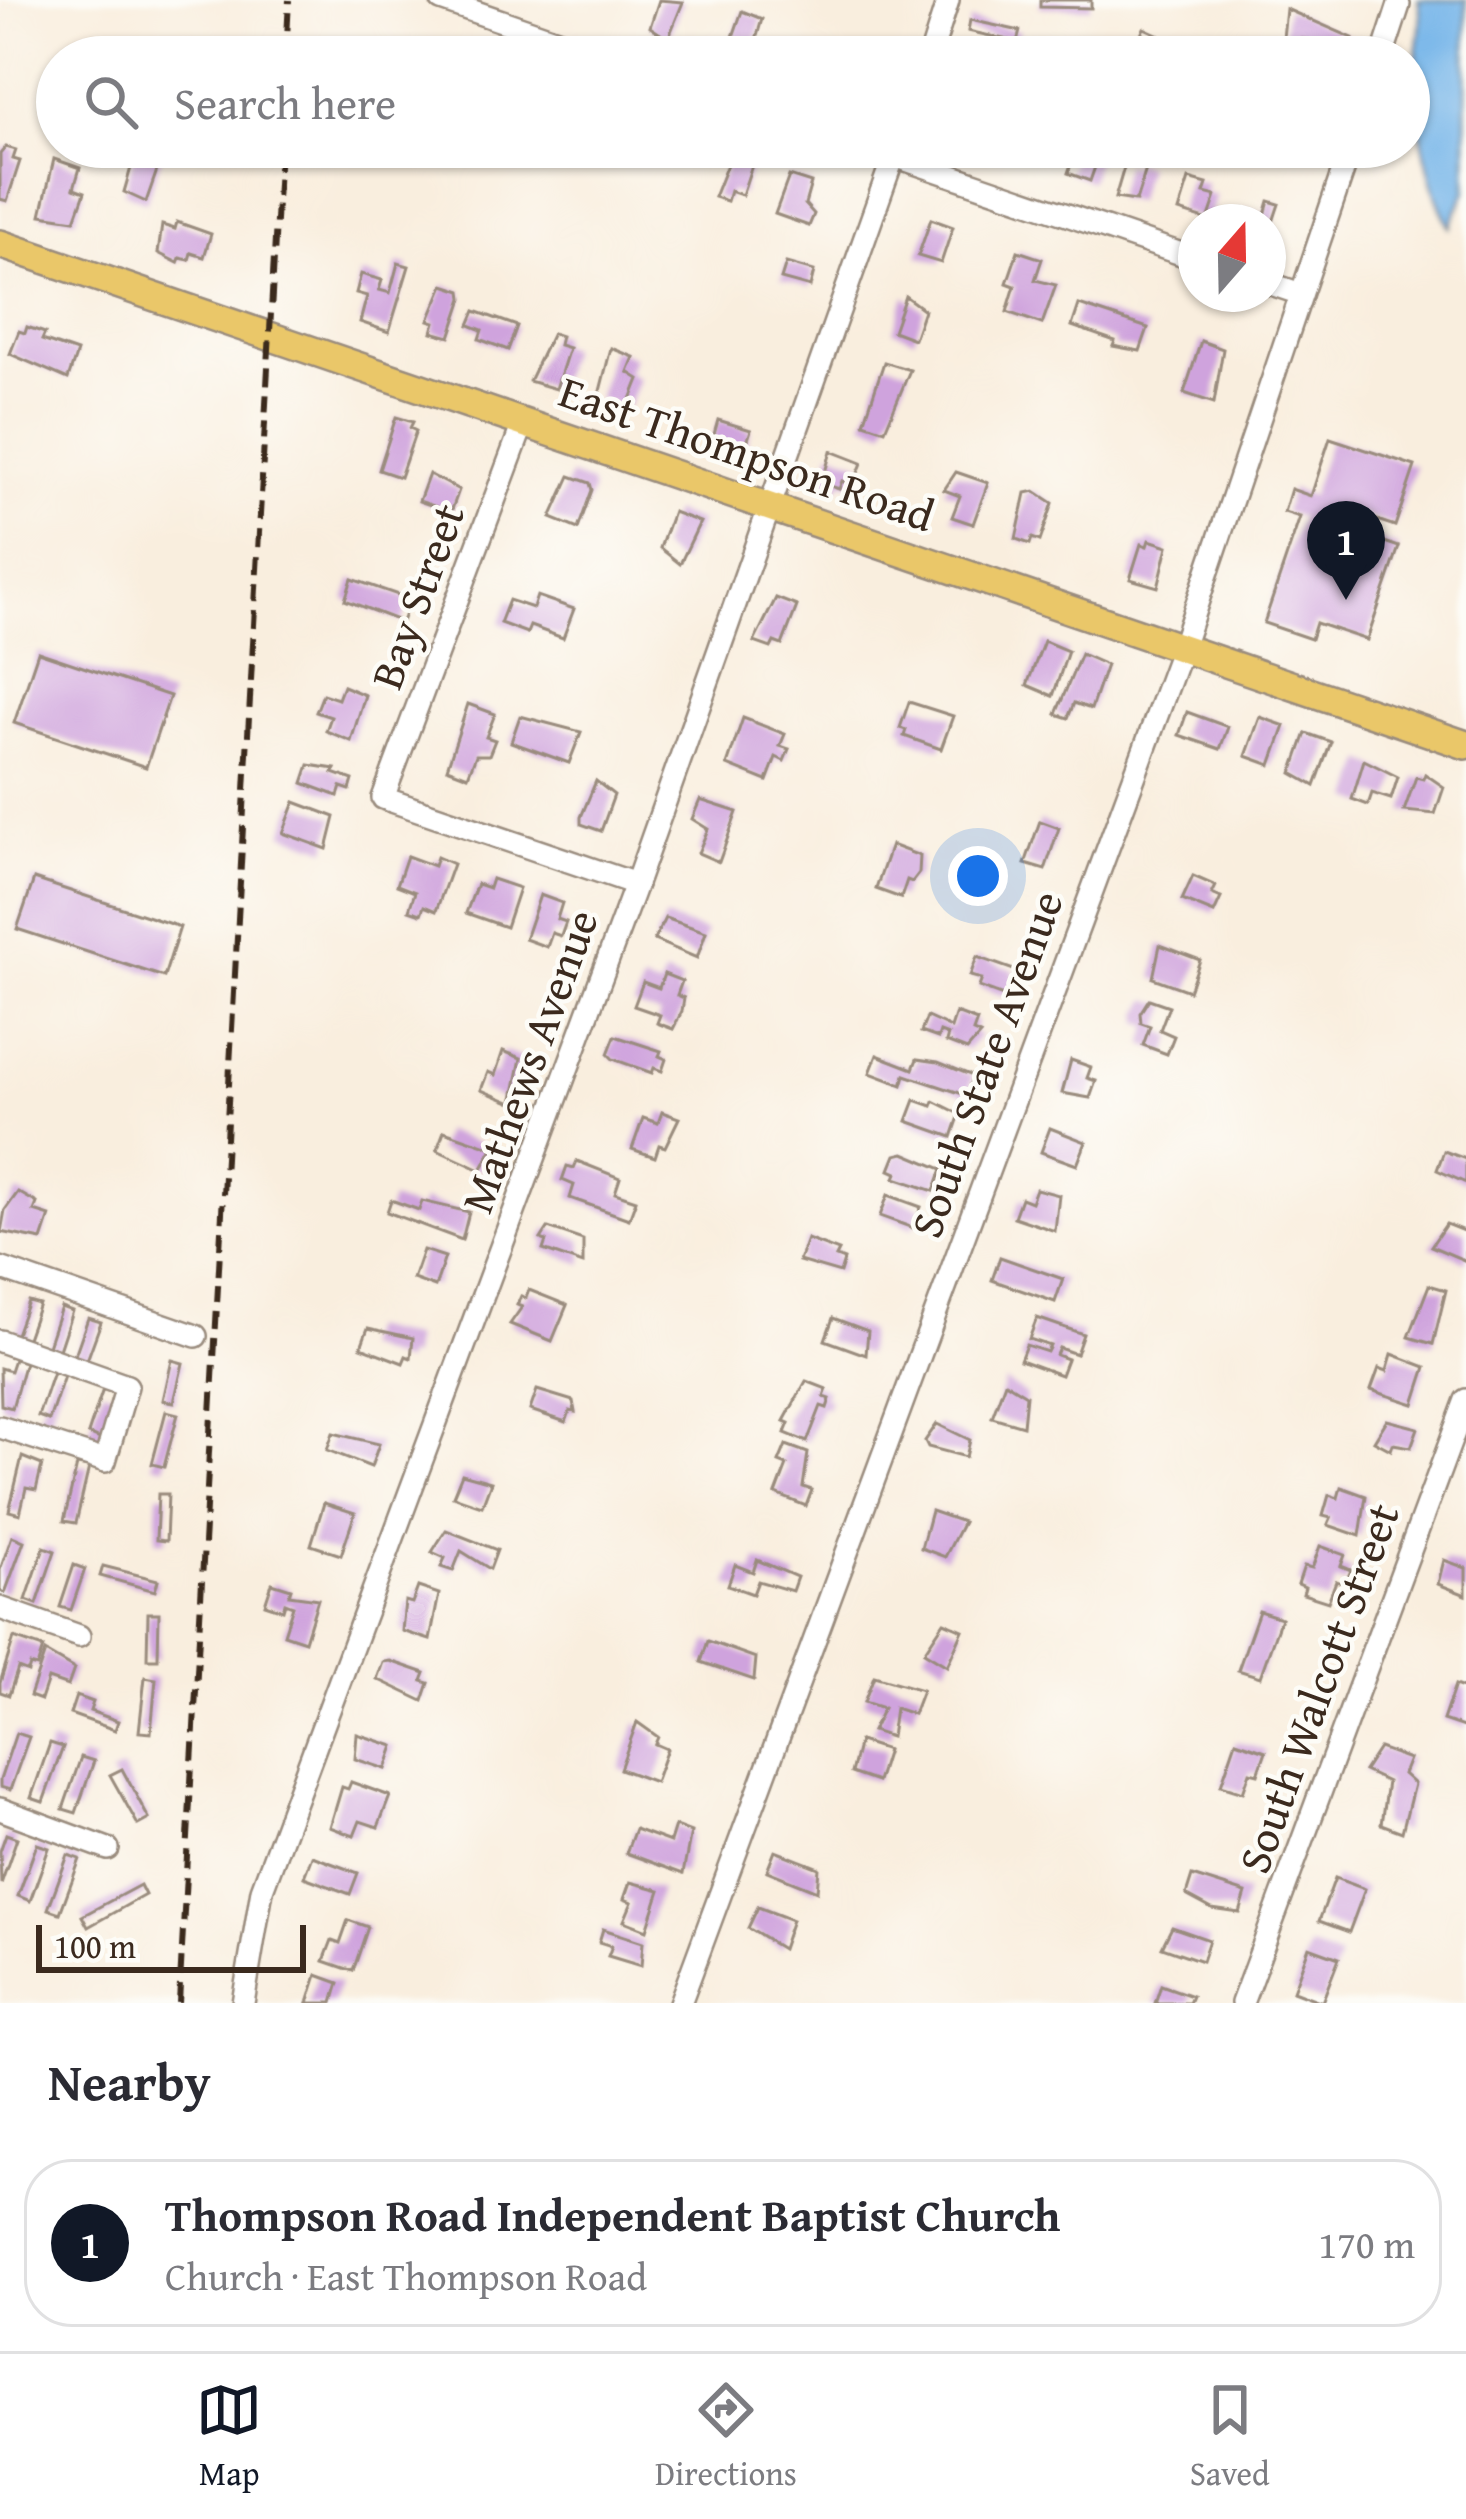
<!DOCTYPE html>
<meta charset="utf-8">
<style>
body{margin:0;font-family:"Gentium Book Plus",serif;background:#f7f7f7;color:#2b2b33}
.compass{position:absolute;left:1178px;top:204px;width:108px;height:108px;border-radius:50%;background:#fff;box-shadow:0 3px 9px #0004;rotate:20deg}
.scale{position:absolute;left:36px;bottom:30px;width:270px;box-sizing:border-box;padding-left:12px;border:6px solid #3b2a1e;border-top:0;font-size:33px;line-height:42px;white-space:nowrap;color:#3b2a1e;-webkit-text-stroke:9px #fdfcf7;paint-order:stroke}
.you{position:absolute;left:978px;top:876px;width:42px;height:42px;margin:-30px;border:9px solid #fff;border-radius:50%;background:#1a73e8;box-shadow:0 0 0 18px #1a73e833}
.badge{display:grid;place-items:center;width:78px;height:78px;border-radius:50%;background:#111827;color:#fff;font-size:39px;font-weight:700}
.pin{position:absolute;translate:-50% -99px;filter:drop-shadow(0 3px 6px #0008)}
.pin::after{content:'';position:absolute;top:63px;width:42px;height:36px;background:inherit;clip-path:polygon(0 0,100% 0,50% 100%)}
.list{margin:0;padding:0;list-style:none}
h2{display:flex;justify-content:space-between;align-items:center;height:156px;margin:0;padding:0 48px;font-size:51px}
h2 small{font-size:39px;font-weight:400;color:#7c7c81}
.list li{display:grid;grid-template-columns:78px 1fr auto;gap:36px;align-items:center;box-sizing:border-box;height:168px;margin:0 24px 24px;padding:0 24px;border:3px solid #e1e1e2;border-radius:48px}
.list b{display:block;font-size:45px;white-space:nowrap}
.list p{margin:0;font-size:39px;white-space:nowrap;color:#7c7c81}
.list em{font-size:39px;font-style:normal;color:#7c7c81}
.icon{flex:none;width:66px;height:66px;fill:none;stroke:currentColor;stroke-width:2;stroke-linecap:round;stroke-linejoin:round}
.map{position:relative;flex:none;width:1466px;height:2003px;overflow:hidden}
.search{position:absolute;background:#fff;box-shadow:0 3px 9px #0004;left:36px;right:36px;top:36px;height:132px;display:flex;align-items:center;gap:30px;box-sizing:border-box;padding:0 42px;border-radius:66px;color:#7c7c81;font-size:45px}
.sheet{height:348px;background:#fff}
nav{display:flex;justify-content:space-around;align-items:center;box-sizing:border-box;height:168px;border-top:3px solid #e1e1e2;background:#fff;font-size:33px;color:#7c7c81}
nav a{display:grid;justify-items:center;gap:6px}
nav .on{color:#111827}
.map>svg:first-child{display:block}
.water{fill:#76b5e9;stroke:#587084;stroke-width:3}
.building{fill:#cfa3dd}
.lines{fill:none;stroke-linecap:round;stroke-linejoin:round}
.minor-casing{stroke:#9a8c7e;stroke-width:26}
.major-casing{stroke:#9a8c7e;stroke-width:32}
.minor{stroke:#fff;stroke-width:21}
.major{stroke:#eac769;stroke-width:27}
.rail{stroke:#3b2a1e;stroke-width:6;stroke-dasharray:18 9;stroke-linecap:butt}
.labels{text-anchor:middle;stroke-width:9;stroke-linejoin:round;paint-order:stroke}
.street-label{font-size:45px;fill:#3b2a1e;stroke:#fdfcf7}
</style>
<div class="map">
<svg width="1466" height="2003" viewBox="0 0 1466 2003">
<rect width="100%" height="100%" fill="#fdfcf7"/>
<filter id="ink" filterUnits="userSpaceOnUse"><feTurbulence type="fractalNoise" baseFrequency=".00833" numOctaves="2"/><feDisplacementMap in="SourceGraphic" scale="24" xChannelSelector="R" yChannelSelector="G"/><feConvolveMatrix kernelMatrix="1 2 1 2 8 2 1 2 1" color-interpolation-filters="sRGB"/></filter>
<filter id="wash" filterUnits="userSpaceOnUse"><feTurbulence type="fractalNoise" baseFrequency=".004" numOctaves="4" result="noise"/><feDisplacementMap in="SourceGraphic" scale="48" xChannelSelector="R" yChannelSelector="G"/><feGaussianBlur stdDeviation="2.7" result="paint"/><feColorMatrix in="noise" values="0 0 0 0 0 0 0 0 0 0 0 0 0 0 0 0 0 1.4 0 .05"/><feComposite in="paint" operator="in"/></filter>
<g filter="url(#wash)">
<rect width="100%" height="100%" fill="#f9eede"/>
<path class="water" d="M1418 0H1466V190L1450 227C1432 197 1414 113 1415 77 1415 49 1425 27 1418 0Z"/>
<g id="blocks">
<g class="building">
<path d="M659 0 683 2 668 39 650 27Z"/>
<path d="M1040 0H1091V8L1040 7Z"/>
<path d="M1286 9 1353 38 1348 57H1292L1295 44 1314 50 1317 40 1283 38Z"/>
<path d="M742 11 762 19 751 57 728 51Z"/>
<path d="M970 20 1020 31 1017 42 968 31Z"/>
<path d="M1144 28 1197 52 1195 57H1178L1139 39Z"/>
<path d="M6 147 16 150 13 159 20 161 7 201 0 199V154Z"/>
<path d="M137 147 162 156 146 202 124 192Z"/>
<path d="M734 147 754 152V159L742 195 730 191 727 201 714 197Z"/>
<path d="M1077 147H1102L1090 181 1068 173Z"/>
<path d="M54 159 80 168 74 188 85 192 75 220 41 215Z"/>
<path d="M1134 162 1147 166 1136 201 1115 198 1125 164 1132 167Z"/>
<path d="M789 176 811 183 805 204 814 214 809 226 775 214Z"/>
<path d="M1189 179 1207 184 1204 193 1216 196 1208 220 1179 211Z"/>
<path d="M1269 201 1279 204 1269 234 1268 222H1241L1245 209 1265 215Z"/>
<path d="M931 219 953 227 941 263 918 256Z"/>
<path d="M177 222 211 234 204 257 191 253 189 260 180 258 178 263 158 253 162 225 175 229Z"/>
<path d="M1018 251 1042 259 1035 280 1056 285 1042 324 1007 312 1015 286 1007 283Z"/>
<path d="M398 263 409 266 389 332 360 322 367 296 356 293 361 274 382 280 379 290 390 293Z"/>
<path d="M786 263 814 271 810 287 781 279Z"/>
<path d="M444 285 462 291 463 298 450 337 432 332 435 322 429 320Z"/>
<path d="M905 296 924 310 914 339 893 331Z"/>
<path d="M1079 305 1148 328 1140 351 1113 346 1115 341 1072 326Z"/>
<path d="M475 311 517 326 508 350 479 339 482 330 469 325Z"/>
<path d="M27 327 45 333 42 340 77 352 68 379 10 354 19 331 25 333Z"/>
<path d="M552 333 561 336 559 345 569 348 556 389 529 381Z"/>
<path d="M1201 341 1223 349 1214 403 1184 393Z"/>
<path d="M611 348 634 357 628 372 639 379 628 407 598 399Z"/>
<path d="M884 362 910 370 885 430 864 423Z"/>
<path d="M396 417 413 422 410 428 416 431 400 477 379 470Z"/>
<path d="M718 420 751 430 743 455 711 445Z"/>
<path d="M1330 438 1415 466 1395 526 1347 510 1341 527 1399 547 1367 640 1316 623 1311 639 1264 623 1300 517 1284 512 1291 489 1311 496Z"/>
<path d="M831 451 862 463 853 485 842 481 839 489 822 483Z"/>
<path d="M956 472 988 483 973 524 952 517 960 496 944 490Z"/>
<path d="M429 474 459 490 451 512 419 501Z"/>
<path d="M570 476 590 483 592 490 578 529 551 518Z"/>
<path d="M1035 491 1053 503 1040 541 1032 538 1030 544 1016 539 1026 493Z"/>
<path d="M673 512 700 522 680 564 660 548Z"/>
<path d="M1149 540 1168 546 1158 587 1130 579 1141 544 1147 546Z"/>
<path d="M352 579 404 597 409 602 402 622 345 600Z"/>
<path d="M537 596 574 609 563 638 530 626 527 633 500 623 509 600 533 608Z"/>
<path d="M776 598 797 606 782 645 774 642 771 648 754 642Z"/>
<path d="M1044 641 1068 651 1053 696 1027 685Z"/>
<path d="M38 652 170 696 146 767 14 723Z"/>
<path d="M1081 654 1106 665 1091 709 1074 703 1068 718 1056 714Z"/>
<path d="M343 686 365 695 351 741 326 731 331 717 316 712 323 694 338 699Z"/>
<path d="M909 702 953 716 941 749 904 736 906 730 900 728Z"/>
<path d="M468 704 495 714 486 737 495 740 489 755H476L468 776 447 768Z"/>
<path d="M1187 712 1228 727 1220 749 1179 735Z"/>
<path d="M520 716 581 732 569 763 511 742Z"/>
<path d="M1260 717 1285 726 1271 765 1246 756Z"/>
<path d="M743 718 785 734 780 746 789 749 784 761 776 757 767 781 727 765Z"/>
<path d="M1306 733 1331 742 1315 786 1292 773Z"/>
<path d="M1364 760 1398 777 1391 799 1372 793 1368 805 1352 799Z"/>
<path d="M309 765 335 769 333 773 353 780 350 790 341 787 338 796 303 783Z"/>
<path d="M1425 774 1444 787 1435 814 1404 811 1416 777 1423 779Z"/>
<path d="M596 781 614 795 601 831 581 824V817Z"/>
<path d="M700 800 737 812 719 862 698 853 708 829 692 819Z"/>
<path d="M295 802 335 817 327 849 283 833Z"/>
<path d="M1040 821 1059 828 1045 870 1025 864Z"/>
<path d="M891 845 920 856 919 873 912 882 907 880 901 898 876 889Z"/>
<path d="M407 856 434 866 437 857 453 864 436 911 424 906 421 914 409 910 415 892 397 885Z"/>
<path d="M1193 876 1216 886 1212 894 1221 898 1214 913 1182 900Z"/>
<path d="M34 879 180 927 164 977 17 929Z"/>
<path d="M492 879 519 888 506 927 466 913 477 884 489 888Z"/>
<path d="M540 895 562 903 557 919 566 922 561 936 552 933 547 947 525 939Z"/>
<path d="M665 918 706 932 697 958 654 940Z"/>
<path d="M1160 945 1200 960 1189 991 1153 978Z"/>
<path d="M977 957 1014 970V992L1009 990 1006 997 979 987 982 979 970 976Z"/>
<path d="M664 974 682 981 677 995 684 998 682 1011 673 1029 657 1023 660 1015 634 1006 643 982 659 988Z"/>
<path d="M1149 999 1169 1006 1160 1030 1174 1036 1167 1054 1143 1045 1150 1026 1141 1023 1140 1013Z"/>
<path d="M956 1013 977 1021 973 1032 980 1035 967 1050 946 1042 948 1035 940 1032 938 1038 921 1032 927 1017 951 1028Z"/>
<path d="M615 1036 661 1051 659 1056 666 1059 662 1071 654 1068 652 1073 613 1059 608 1054Z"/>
<path d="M503 1051 521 1058 512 1103 481 1090 488 1072 495 1075Z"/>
<path d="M877 1055 913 1069 917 1059 938 1062 973 1076 966 1095 905 1075 902 1085 870 1073Z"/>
<path d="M1071 1060 1091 1067 1087 1078 1096 1081 1090 1098 1062 1093Z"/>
<path d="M915 1100 932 1106 934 1101 960 1114 952 1137 907 1121Z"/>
<path d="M662 1112 679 1118 665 1147 659 1145 655 1157 632 1149 643 1118 658 1123Z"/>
<path d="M1050 1128 1086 1142 1077 1165 1041 1152Z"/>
<path d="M444 1131 493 1148 481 1170 437 1150Z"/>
<path d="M1444 1151 1466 1159V1183L1437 1170Z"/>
<path d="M904 1153 942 1169 934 1191 895 1178 897 1173 890 1170 896 1155Z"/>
<path d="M577 1161 620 1178 615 1193 636 1200 629 1219 570 1198 574 1185 562 1180 567 1166 574 1168Z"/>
<path d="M1036 1189 1059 1195 1055 1231 1014 1217 1021 1198 1031 1202Z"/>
<path d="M18 1192 37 1203 34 1211 50 1216 42 1240 1 1232 5 1210Z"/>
<path d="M888 1195 921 1207 913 1228 880 1216Z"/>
<path d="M391 1200 419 1210 422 1201 469 1212 462 1240 387 1212Z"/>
<path d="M1446 1224 1466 1232V1261L1431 1246Z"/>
<path d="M548 1228 583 1240V1264L543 1250 546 1241 541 1239Z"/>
<path d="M807 1239 839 1251 836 1257 844 1260 840 1273 799 1261Z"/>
<path d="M423 1250 445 1257 435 1287 413 1279Z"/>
<path d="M1000 1257 1063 1279 1055 1302 992 1280Z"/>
<path d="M1429 1285 1446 1290 1433 1344 1409 1337Z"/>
<path d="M529 1290 567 1305 552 1341 510 1324 522 1307 517 1305 521 1296 526 1298Z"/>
<path d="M28 1301 39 1304 26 1341 15 1337Z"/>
<path d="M61 1307 72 1311 59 1350 48 1346Z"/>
<path d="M88 1318 101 1322 86 1363 74 1358Z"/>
<path d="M833 1318 868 1331 866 1355 825 1340Z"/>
<path d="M1037 1318 1083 1334 1076 1354 1059 1348 1056 1355 1067 1359 1061 1375 1020 1360 1026 1345 1047 1352 1050 1346 1029 1339Z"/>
<path d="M368 1328 413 1338 411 1358 406 1356 403 1363 361 1347Z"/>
<path d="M1392 1354 1426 1367 1414 1404 1371 1390 1379 1368 1387 1371Z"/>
<path d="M14 1359 25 1362 12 1408 1 1405 0 1368 10 1371Z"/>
<path d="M172 1360 183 1363 174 1402 163 1400Z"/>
<path d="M54 1369 65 1373 49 1420 38 1416Z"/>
<path d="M806 1381 827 1389 824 1397 830 1399 827 1408 821 1406 807 1442 785 1433 789 1423 784 1421Z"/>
<path d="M1005 1382 1026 1395 1023 1426 992 1417Z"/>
<path d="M103 1389 115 1393 100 1439 88 1434Z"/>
<path d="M537 1390 573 1401 575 1412 570 1411 566 1422 530 1410Z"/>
<path d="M166 1411 178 1414 164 1467 152 1464Z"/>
<path d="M1387 1420 1418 1428 1411 1447 1393 1444 1391 1450 1374 1441Z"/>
<path d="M937 1424 970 1440 966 1457 928 1447 925 1441Z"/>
<path d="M333 1433 379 1444 371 1467 327 1450Z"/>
<path d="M786 1445 808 1453 803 1487 812 1490 806 1506 776 1494 787 1465 779 1462Z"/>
<path d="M22 1457 42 1465 36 1490 26 1488 20 1514 9 1511Z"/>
<path d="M77 1465 89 1467 76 1523 64 1521Z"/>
<path d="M462 1474 491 1482 482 1506 453 1496Z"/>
<path d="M1341 1487 1366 1496 1360 1536 1328 1525 1331 1518 1323 1516 1329 1495 1338 1498Z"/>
<path d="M158 1494H168L166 1541 156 1540Z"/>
<path d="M324 1503 355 1513 341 1555 311 1545Z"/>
<path d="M931 1511 963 1522 945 1557 921 1548Z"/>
<path d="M446 1530 497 1550 490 1569 461 1551 453 1571 441 1567 445 1558 432 1552Z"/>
<path d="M12 1536 24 1541 5 1593 0 1591V1570Z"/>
<path d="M1320 1546 1345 1555 1341 1566 1351 1570 1345 1584 1336 1581 1328 1602 1303 1594 1305 1587 1298 1584 1304 1566 1312 1568Z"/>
<path d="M44 1547 55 1551 37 1604 26 1600Z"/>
<path d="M757 1560 797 1577 792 1591 758 1581 753 1594 728 1585 735 1565 753 1572Z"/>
<path d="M1444 1560 1466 1568V1595L1438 1584Z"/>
<path d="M74 1565 85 1569 71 1610 60 1607Z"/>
<path d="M103 1566 158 1580 155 1591 100 1576Z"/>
<path d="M272 1583 291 1589 289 1595 318 1599 305 1641 284 1634 293 1606 285 1603 283 1610 265 1604Z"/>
<path d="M418 1587 439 1594 430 1640 402 1631 405 1601 412 1603Z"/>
<path d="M1259 1611 1281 1618 1260 1677 1238 1670Z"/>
<path d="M148 1613H159L158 1659H147Z"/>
<path d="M944 1622 963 1630 947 1666 924 1652Z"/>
<path d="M14 1638 43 1648 37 1667 30 1665 28 1672 18 1668 9 1695 0 1692V1683Z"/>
<path d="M708 1641 756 1658 754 1680 701 1662Z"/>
<path d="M45 1652 74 1669 68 1686 48 1679 41 1700 30 1696Z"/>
<path d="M390 1661 425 1673 422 1681 429 1683 423 1701 377 1679 383 1662Z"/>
<path d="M874 1676 922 1690 913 1714 895 1708 891 1737 872 1731 883 1708 864 1702Z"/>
<path d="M145 1677 156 1679 151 1733 139 1732Z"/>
<path d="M1455 1685 1466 1689V1728L1443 1720Z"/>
<path d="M76 1696 93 1702 90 1711 118 1721 115 1730 70 1714Z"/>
<path d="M637 1722 658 1737 655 1744 667 1749 655 1782 620 1769Z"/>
<path d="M16 1733 29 1737 10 1790 0 1787V1780Z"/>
<path d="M357 1734 394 1746 386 1769 355 1759Z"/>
<path d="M859 1741 887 1750 877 1782 851 1773Z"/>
<path d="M1236 1741 1266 1751 1258 1774 1250 1772 1243 1792 1221 1785Z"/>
<path d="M50 1743 63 1747 43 1802 31 1798Z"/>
<path d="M1379 1748 1409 1759 1403 1774 1414 1784 1402 1832 1381 1824 1387 1782 1364 1771Z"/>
<path d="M81 1757 94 1761 76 1813 63 1809Z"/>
<path d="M122 1769 149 1819 138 1825 110 1775Z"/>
<path d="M351 1782 390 1796 378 1827 360 1821 354 1836 330 1827 342 1787 348 1789Z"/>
<path d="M675 1826 691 1832 683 1874 626 1853 635 1829 670 1842Z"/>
<path d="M6 1834 17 1838 1 1884 0 1851Z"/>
<path d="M37 1844 49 1848 30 1901 18 1896Z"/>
<path d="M775 1851 819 1868 817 1891 767 1871Z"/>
<path d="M68 1855 80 1859 60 1913 48 1909Z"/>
<path d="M312 1856 358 1873 350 1894 304 1877Z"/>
<path d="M1192 1876 1246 1893 1240 1913 1212 1909 1186 1895Z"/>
<path d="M1335 1878 1365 1889 1349 1932 1319 1921Z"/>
<path d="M630 1882 660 1890 647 1930 624 1921 632 1902 624 1899Z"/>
<path d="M140 1885 145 1895 88 1927 82 1916Z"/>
<path d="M758 1907 792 1920 782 1949 748 1928Z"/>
<path d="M348 1920 368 1927 353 1971 324 1961 332 1940 340 1943Z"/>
<path d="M1172 1927 1209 1940 1202 1961 1162 1947Z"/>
<path d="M603 1929 643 1942 641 1966 608 1956 612 1946 599 1942Z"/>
<path d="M1309 1947 1339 1958 1322 2002 1293 1991Z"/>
<path d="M317 1975 339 1983 333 2003H308Z"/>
<path d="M1161 1985 1192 1996 1189 2003H1155Z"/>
</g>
</g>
</g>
<g filter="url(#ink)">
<use href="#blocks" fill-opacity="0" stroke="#9a8c7e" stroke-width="3"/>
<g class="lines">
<defs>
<g id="minor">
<path d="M441 0 606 57"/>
<path d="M930 57 948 0"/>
<path d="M1382 57 1399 5"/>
<path d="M868 147 1196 259"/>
<path d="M1268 283 1301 294"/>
<path d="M524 421 383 798 636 884"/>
<path d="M0 1268 196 1336"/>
<path d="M0 1341 127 1386 105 1461 0 1427"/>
<path d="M0 1608 79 1636"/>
<path d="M0 1809 108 1849"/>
<path d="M243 2003 262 1890 636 884 897 147"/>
<path d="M680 2003 1182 648 1351 147"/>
<path d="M1242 2003 1466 1400"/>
</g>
<path id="major" d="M0 244 1466 745"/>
</defs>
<use href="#minor" class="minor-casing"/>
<use href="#major" class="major-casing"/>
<use href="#minor" class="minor"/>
<use href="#major" class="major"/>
<g class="rail">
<path d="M286 57 289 0"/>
<path d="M179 2003 280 147"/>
</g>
</g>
</g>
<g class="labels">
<g class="street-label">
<text transform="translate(747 453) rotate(19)" y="16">East Thompson Road</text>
<text transform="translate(417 596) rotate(-70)" y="16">Bay Street</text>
<text transform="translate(529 1061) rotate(-70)" y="16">Mathews Avenue</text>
<text transform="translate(986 1064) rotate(-70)" y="16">South State Avenue</text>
<text transform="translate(1318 1688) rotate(-70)" y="16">South Walcott Street</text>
</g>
</g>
</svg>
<svg class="compass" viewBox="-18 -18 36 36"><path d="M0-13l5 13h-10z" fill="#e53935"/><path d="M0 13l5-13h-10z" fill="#7c7c81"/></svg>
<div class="scale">100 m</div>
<div class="you"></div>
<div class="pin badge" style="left:1346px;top:600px">1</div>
<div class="search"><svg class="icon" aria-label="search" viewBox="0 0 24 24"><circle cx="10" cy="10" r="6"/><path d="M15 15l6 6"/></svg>Search here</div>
</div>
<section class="sheet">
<h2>Nearby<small></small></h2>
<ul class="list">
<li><span class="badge">1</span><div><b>Thompson Road Independent Baptist Church</b><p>Church · East Thompson Road</p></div><em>170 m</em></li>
</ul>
</section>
<nav>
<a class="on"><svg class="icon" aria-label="map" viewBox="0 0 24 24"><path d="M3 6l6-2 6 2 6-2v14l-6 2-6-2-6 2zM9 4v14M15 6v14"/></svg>Map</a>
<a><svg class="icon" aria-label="directions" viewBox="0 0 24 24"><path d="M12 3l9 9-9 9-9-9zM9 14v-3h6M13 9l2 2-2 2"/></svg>Directions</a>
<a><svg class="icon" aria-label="saved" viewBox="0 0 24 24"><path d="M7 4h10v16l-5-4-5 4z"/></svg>Saved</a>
</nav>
